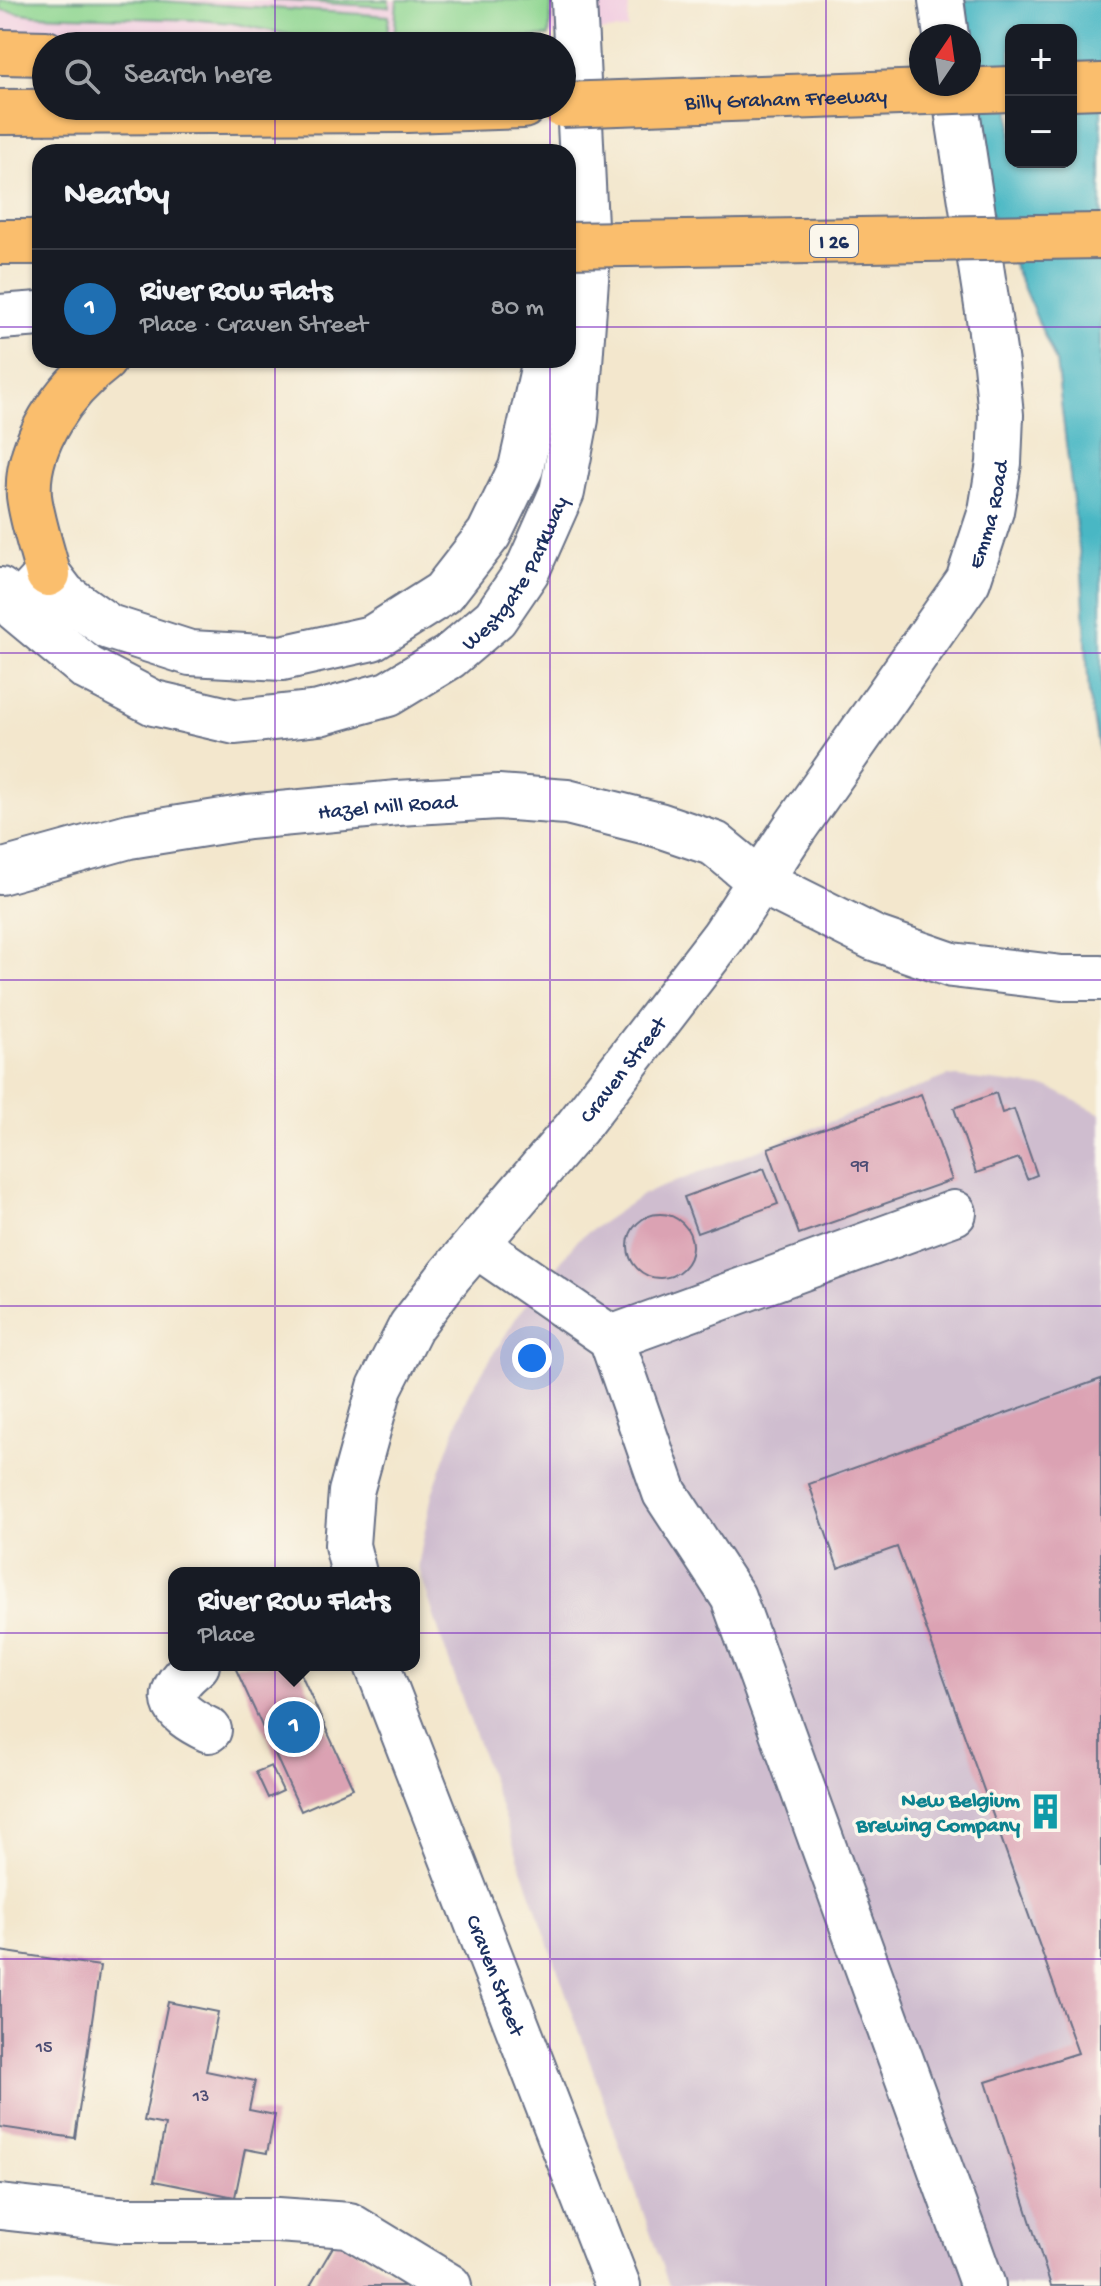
<!DOCTYPE html>
<meta charset="utf-8">
<style>
body{margin:0;font-family:"Gochi Hand",sans-serif;background:#20242c;color:#f1f3f6}
.controls{position:absolute;right:24px;top:24px;display:grid;overflow:hidden;border-radius:16px;box-shadow:0 2px 6px #0004}
.controls button{width:72px;height:72px;display:grid;place-items:center;padding:0;border:0;border-bottom:2px solid #363941;background:#171b24;color:#f1f3f6;font:40px sans-serif}
.compass{position:absolute;left:909px;top:24px;width:72px;height:72px;border-radius:50%;background:#171b24;box-shadow:0 2px 6px #0004;rotate:13deg}
.you{position:absolute;left:532px;top:1358px;width:28px;height:28px;margin:-20px;border:6px solid #fff;border-radius:50%;background:#1a73e8;box-shadow:0 0 0 12px #1a73e833}
.badge{display:grid;place-items:center;width:52px;height:52px;border-radius:50%;background:#1f6fb2;color:#fff;font-size:26px;font-weight:700}
.pin{position:absolute;translate:-50% -50%;border:4px solid #fff;box-shadow:0 2px 8px #0006}
.popup{position:absolute;left:168px;top:1567px;width:252px;height:104px;box-sizing:border-box;display:grid;place-content:center;border-radius:16px;background:#171b24;filter:drop-shadow(0 2px 6px #0005);font-size:26px;white-space:nowrap;color:#9ea1a6}
.popup b{font-size:30px;color:#f1f3f6}
.popup::after{content:'';position:absolute;left:50%;top:100%;margin-left:-16px;border:16px solid transparent;border-top-color:#171b24}
.list{margin:0;padding:0;list-style:none}
h2{display:flex;justify-content:space-between;align-items:center;height:104px;margin:0;padding:0 32px;font-size:34px}
h2 small{font-size:26px;font-weight:400;color:#9ea1a6}
.list li{display:grid;grid-template-columns:52px 1fr auto;gap:24px;align-items:center;box-sizing:border-box;height:120px;padding:0 32px;border-top:2px solid #363941}
.list b{display:block;font-size:30px;white-space:nowrap}
.list p{margin:0;font-size:26px;white-space:nowrap;color:#9ea1a6}
.list em{font-size:26px;font-style:normal;color:#9ea1a6}
.icon{flex:none;width:44px;height:44px;fill:none;stroke:currentColor;stroke-width:2;stroke-linecap:round;stroke-linejoin:round}
.map{position:relative;flex:none;width:1101px;height:2286px;overflow:hidden}
.search{position:absolute;background:#171b24;box-shadow:0 2px 6px #0004;left:32px;top:32px;width:544px;height:88px;display:flex;align-items:center;gap:20px;box-sizing:border-box;padding:0 28px;border-radius:44px;color:#9ea1a6;font-size:30px}
.panel{position:absolute;background:#171b24;box-shadow:0 2px 6px #0004;left:32px;top:144px;width:544px;height:224px;border-radius:24px}
.map>svg:first-child{display:block}
.built{fill:#f2cfe1}
.industrial{fill:#cfbdcf}
.green{fill:#8fd691;stroke:#558278;stroke-width:2}
.water{fill:#49b7c4;stroke:#327391;stroke-width:2;fill-rule:evenodd}
.building{fill:#dba2b3}
.lines{fill:none;stroke-linecap:round;stroke-linejoin:round}
.minor-casing{stroke:#676f85;stroke-width:48}
.highway-casing{stroke:#676f85;stroke-width:48}
.minor{stroke:#fff;stroke-width:44}
.highway{stroke:#fabe6d;stroke-width:44}
.highway-bridge-casing{stroke:#676f85;stroke-width:48;stroke-linecap:butt}
.highway-bridge{stroke:#fabe6d;stroke-width:44}
.grid{fill:none;stroke:#7b2cbf;stroke-width:2;stroke-opacity:0.55}
.labels{text-anchor:middle;stroke-width:7;stroke-linejoin:round;paint-order:stroke}
.number-label{font-size:18px;fill:#4b4c73}
.shield{fill:#fbf7ec;stroke:#5e6b89;stroke-width:2}
.shield-label{font-size:20px;font-weight:bold;fill:#1b2f5e}
.street-label{font-size:22px;fill:#1b2f5e;stroke:#fbf7ec}
.culture-label{font-size:22px;font-weight:bold;fill:#0d838f;stroke:#fbf7ec;text-anchor:end}
</style>
<div class="map">
<svg width="1101" height="2286" viewBox="0 0 1101 2286">
<rect width="100%" height="100%" fill="#fbf7ec"/>
<filter id="ink" filterUnits="userSpaceOnUse"><feTurbulence type="fractalNoise" baseFrequency=".0125" numOctaves="2"/><feDisplacementMap in="SourceGraphic" scale="16" xChannelSelector="R" yChannelSelector="G"/><feConvolveMatrix kernelMatrix="1 2 1 2 8 2 1 2 1" color-interpolation-filters="sRGB"/></filter>
<filter id="wash" filterUnits="userSpaceOnUse"><feTurbulence type="fractalNoise" baseFrequency=".006" numOctaves="4" result="noise"/><feDisplacementMap in="SourceGraphic" scale="32" xChannelSelector="R" yChannelSelector="G"/><feGaussianBlur stdDeviation="1.8" result="paint"/><feColorMatrix in="noise" values="0 0 0 0 0 0 0 0 0 0 0 0 0 0 0 0 0 1.4 0 .05"/><feComposite in="paint" operator="in"/></filter>
<g filter="url(#wash)">
<rect width="100%" height="100%" fill="#f3e7cd"/>
<path class="built" d="M0 0H629L628 29 434 46H235L0 32Z"/>
<path class="industrial" d="M948 1076 1050 1088 1101 1114V2286H669L442 1641 418 1566 432 1494 467 1396 516 1318 578 1239 644 1194Z"/>
<g class="green">
<path d="M0 0H147L389 16 386 46H346L232 23 199 20 36 15 0 10Z"/>
<path d="M272 0H389V7Z"/>
<path d="M397 0H552L549 36 446 41 394 39Z"/>
</g>
<path class="water" d="M965 0H1101V764L1089 695 1082 573 1056 362 989 209 978 170ZM1011 30H1071V162H1011Z"/>
<g id="blocks">
<g class="building">
<path d="M996 1093 1002 1113 1014 1109 1037 1175 1027 1179 1019 1158 976 1173 954 1108Z"/>
<path d="M921 1094 952 1180 799 1234 768 1148Z"/>
<path d="M764 1168 778 1204 697 1233 684 1197Z"/>
<circle cx="660" cy="1246" r="32"/>
<path d="M1101 1379V2286H1051L986 2082 1078 2053 897 1547 838 1568 809 1484Z"/>
<path d="M234 1665H297L353 1788 301 1811Z"/>
<path d="M271 1766 283 1791 268 1798 256 1772Z"/>
<path d="M0 1951 100 1966 75 2138 0 2127Z"/>
<path d="M168 2002 218 2012 206 2071 255 2081 249 2110 275 2115 267 2153 245 2149 235 2197 154 2181 165 2125 144 2121Z"/>
<path d="M337 2240 415 2286H310Z"/>
</g>
</g>
</g>
<g filter="url(#ink)">
<use href="#blocks" fill-opacity="0" stroke="#676f85" stroke-width="2"/>
<g class="lines">
<defs>
<g id="minor">
<path d="M941 0 946 36"/>
<path d="M0 317 40 314"/>
<path id="s1" d="M0 590 16 609 87 668 154 703 236 722 319 713 388 694 449 657 495 618 527 571 562 492 576 419 587 266 574 0"/>
<path d="M23 601 48 574 64 595 109 627 190 653 282 658 372 638 443 593 489 534 521 468 545 360"/>
<path id="s2" d="M0 872 129 836 248 817 398 803 498 797 567 802 659 825 715 844 760 881 874 938 952 965 1062 978H1101"/>
<path d="M476 1245 611 1338 665 1493 733 1597 983 2286"/>
<path d="M611 1338 954 1213"/>
<path id="s3" d="M354 1573 347 1545 351 1492 380 1387 411 1326 450 1275 576 1128 723 937 796 826 968 581 991 511 999 463 1001 415 996 364 953 84"/>
<path d="M197 1665C160 1694 169 1711 209 1730"/>
<path id="s4" d="M377 1665 618 2286"/>
<path d="M0 2207 118 2220H278L349 2225 449 2286"/>
</g>
<g id="highway">
<path d="M2 52 46 53"/>
<path d="M1071 87 1101 86"/>
<path d="M0 112 407 110 523 106"/>
<path d="M0 242H40"/>
<path d="M48 574C42 549 32 521 29 496 25 444 65 389 104 360"/>
</g>
</defs>
<use href="#minor" class="minor-casing"/>
<use href="#highway" class="highway-casing"/>
<use href="#minor" class="minor"/>
<use href="#highway" class="highway"/>
<defs>
<g id="highway-bridge">
<path id="s5" d="M562 105 1011 89"/>
<path d="M568 245 1101 236"/>
</g>
</defs>
<use href="#highway-bridge" class="highway-bridge-casing"/>
<use href="#highway-bridge" class="highway-bridge"/>
</g>
</g>
<path class="grid" d="M275 0V46M550 0V46M826 0V2286M275 106V152M550 106V152M0 327H40M568 327H1101M275 360V2286M550 360V2286M0 653H1101M0 980H1101M0 1306H1101M0 1633H1101M0 1959H1101"/>
<defs>
<symbol id="building-bare" viewBox="-9 -9 18 18"><path d="M-4-6H4V6H1V3H-1V6H-4ZM-2.5-4.3h1.7v1.8h-1.7ZM.8-4.3h1.7v1.8H.8ZM-2.5-1h1.7V.8h-1.7ZM.8-1h1.7V.8H.8Z" fill="#0f9aa8" stroke="#fbf7ec" stroke-width="2.5" paint-order="stroke"/></symbol>
</defs>
<g fill-rule="evenodd">
<use href="#building-bare" x="1020" y="1786" width="51" height="51"/>
</g>
<g class="labels">
<g class="number-label">
<text x="860" y="1170">99</text>
<text x="44" y="2052">15</text>
<text x="201" y="2101">13</text>
</g>
<rect class="shield" x="810" y="225" width="48" height="32" rx="6"/>
<g class="shield-label">
<text x="834" y="248">I 26</text>
</g>
<g class="street-label">
<text dy="8" stroke="none"><textPath href="#s5" startOffset="224">Billy Graham Freeway</textPath></text>
<text dy="8" stroke="none"><textPath href="#s3" startOffset="1260">Emma Road</textPath></text>
<text dy="8" stroke="none"><textPath href="#s1" startOffset="612">Westgate Parkway</textPath></text>
<text dy="8" stroke="none"><textPath href="#s2" startOffset="394">Hazel Mill Road</textPath></text>
<text dy="8" stroke="none"><textPath href="#s3" startOffset="592">Craven Street</textPath></text>
<text dy="8" stroke="none"><textPath href="#s4" startOffset="332">Craven Street</textPath></text>
</g>
<g class="culture-label">
<text x="1020" y="1806">New Belgium<tspan x="1020" dy="25">Brewing Company</tspan></text>
</g>
</g>
</svg>
<div class="controls">
<button>+</button>
<button>−</button>
</div>
<svg class="compass" viewBox="-18 -18 36 36"><path d="M0-13l5 13h-10z" fill="#e53935"/><path d="M0 13l5-13h-10z" fill="#9ea1a6"/></svg>
<div class="you"></div>
<div class="pin badge" style="left:294px;top:1727px">1</div>
<div class="popup"><b>River Row Flats</b>Place</div>
<div class="search"><svg class="icon" aria-label="search" viewBox="0 0 24 24"><circle cx="10" cy="10" r="6"/><path d="M15 15l6 6"/></svg>Search here</div>
<section class="panel">
<h2>Nearby<small></small></h2>
<ul class="list">
<li><span class="badge">1</span><div><b>River Row Flats</b><p>Place · Craven Street</p></div><em>80 m</em></li>
</ul>
</section>
</div>
